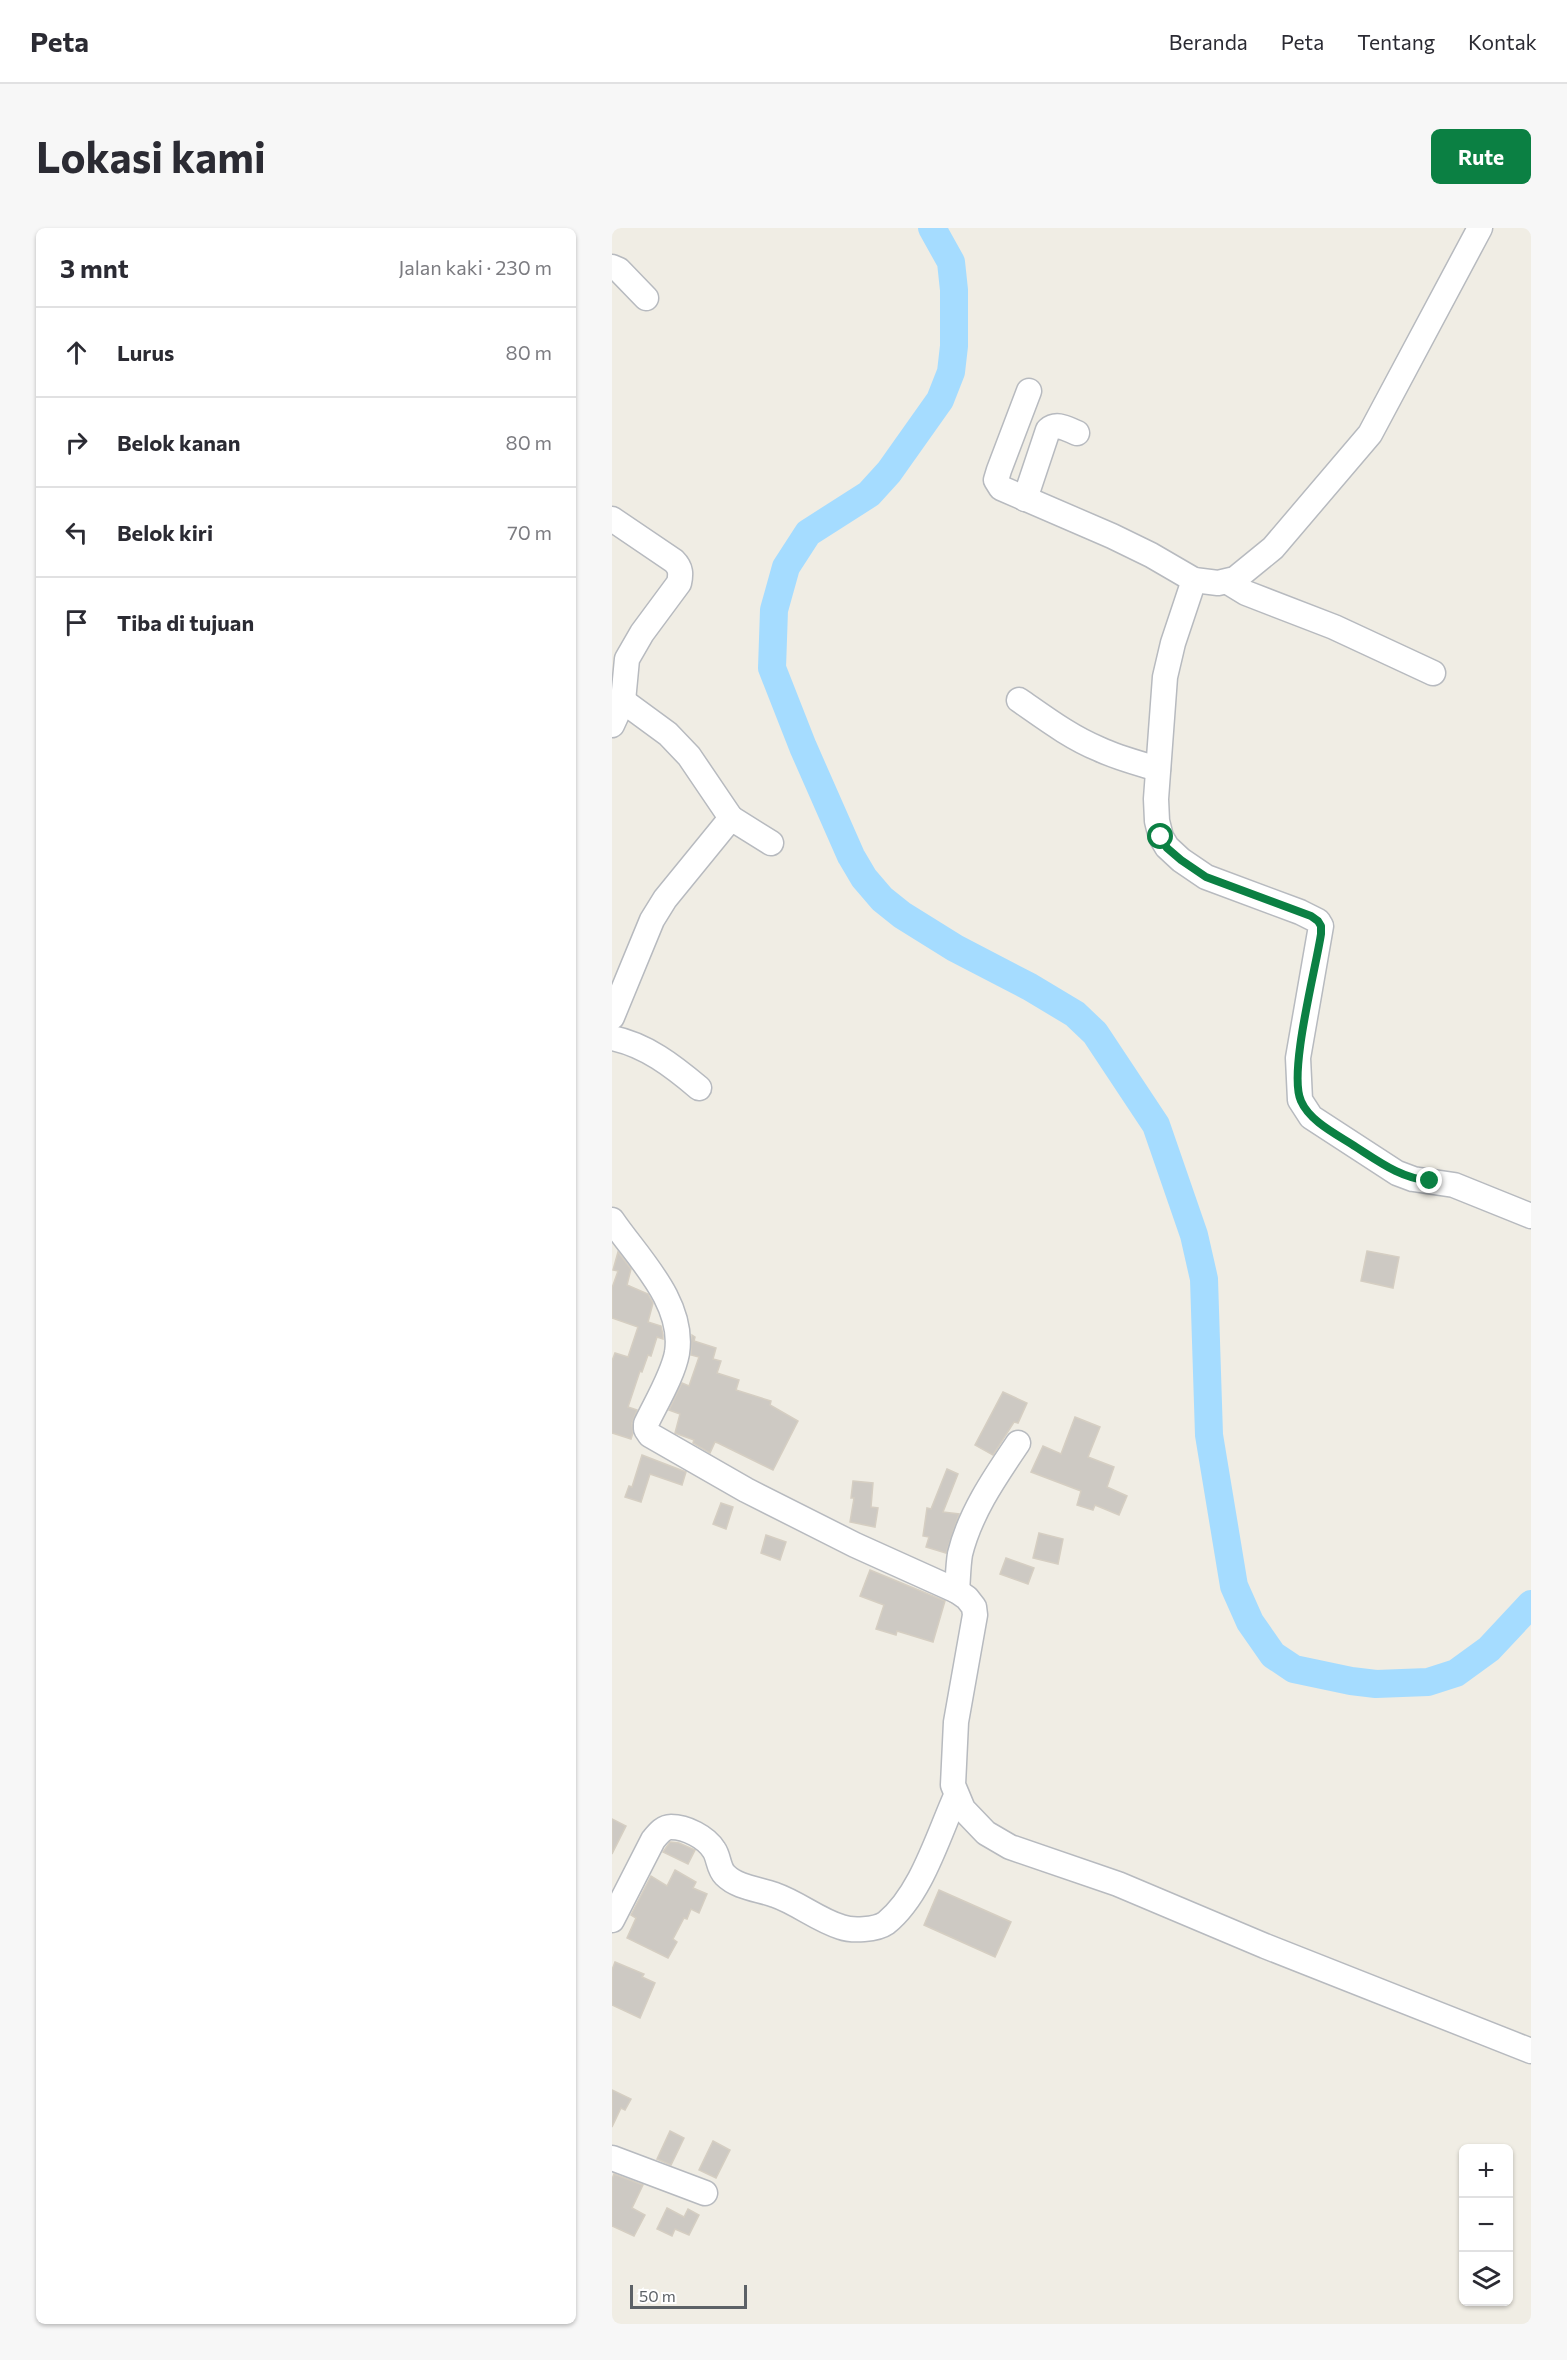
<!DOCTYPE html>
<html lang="id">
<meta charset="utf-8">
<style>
body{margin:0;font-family:Commissioner,sans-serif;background:#f7f7f7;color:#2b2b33}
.controls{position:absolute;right:18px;bottom:18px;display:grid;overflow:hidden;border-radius:9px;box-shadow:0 2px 4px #0004}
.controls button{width:54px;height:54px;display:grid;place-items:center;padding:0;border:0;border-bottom:2px solid #e1e1e2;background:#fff;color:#2b2b33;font:30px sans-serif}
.scale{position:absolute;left:18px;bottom:15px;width:117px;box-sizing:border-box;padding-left:6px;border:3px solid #5c6166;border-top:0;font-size:16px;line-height:21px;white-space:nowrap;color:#5c6166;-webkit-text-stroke:4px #fff;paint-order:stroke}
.stop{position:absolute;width:18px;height:18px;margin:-14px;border:4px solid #0b8043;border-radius:50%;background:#fff}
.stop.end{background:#0b8043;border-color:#fff;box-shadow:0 2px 6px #0008}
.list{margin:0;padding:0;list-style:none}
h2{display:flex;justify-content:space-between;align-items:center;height:78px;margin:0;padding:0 24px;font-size:26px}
h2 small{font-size:20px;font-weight:400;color:#7c7c81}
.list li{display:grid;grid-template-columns:39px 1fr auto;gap:18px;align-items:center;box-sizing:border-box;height:90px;padding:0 24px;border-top:2px solid #e1e1e2}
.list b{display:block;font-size:22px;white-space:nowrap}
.list em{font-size:20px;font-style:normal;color:#7c7c81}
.icon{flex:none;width:33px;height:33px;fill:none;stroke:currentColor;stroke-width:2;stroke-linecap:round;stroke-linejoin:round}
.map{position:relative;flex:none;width:919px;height:2096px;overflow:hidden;border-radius:9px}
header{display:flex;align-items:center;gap:36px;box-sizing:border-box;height:84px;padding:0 30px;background:#fff;border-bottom:2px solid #e1e1e2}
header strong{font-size:28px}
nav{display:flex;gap:33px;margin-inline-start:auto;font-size:21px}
.intro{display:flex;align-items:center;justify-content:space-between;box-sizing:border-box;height:144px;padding:0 36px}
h1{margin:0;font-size:42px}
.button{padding:15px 27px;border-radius:9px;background:#0b8043;color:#fff;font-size:21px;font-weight:700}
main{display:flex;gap:36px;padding:0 36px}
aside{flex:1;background:#fff;border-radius:9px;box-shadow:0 2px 4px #0004}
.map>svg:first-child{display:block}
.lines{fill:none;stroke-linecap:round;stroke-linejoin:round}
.river{stroke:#a5dcff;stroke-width:28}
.building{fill:#cdc9c3;stroke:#d5cec2;stroke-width:1.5}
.minor-casing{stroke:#b7babf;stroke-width:27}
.minor{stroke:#fff;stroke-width:24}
.route{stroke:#0b8043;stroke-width:8}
</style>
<header>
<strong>Peta</strong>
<nav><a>Beranda</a><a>Peta</a><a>Tentang</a><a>Kontak</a></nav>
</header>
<div class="intro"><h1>Lokasi kami</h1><a class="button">Rute</a></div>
<main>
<aside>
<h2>3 mnt<small>Jalan kaki · 230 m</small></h2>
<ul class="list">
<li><svg class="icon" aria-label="ahead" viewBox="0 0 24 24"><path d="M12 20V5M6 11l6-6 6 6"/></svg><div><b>Lurus</b></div><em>80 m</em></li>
<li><svg class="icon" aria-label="right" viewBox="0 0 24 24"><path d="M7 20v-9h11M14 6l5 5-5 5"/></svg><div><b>Belok kanan</b></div><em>80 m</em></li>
<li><svg class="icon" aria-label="left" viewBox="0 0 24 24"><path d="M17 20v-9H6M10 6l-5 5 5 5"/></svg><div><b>Belok kiri</b></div><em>70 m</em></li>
<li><svg class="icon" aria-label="arrive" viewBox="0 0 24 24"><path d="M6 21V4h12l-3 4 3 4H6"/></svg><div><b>Tiba di tujuan</b></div></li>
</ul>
</aside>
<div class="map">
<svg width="919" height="2096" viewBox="0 0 919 2096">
<rect width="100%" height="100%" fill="#f0ede4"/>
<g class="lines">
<path class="river" d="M320 0 339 34 342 62V118L339 144 328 172 277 244 257 266 196 305 174 339 162 382 160 440 191 519 239 628 252 650 270 671 290 687 343 720 418 759 463 786 483 805 544 897 582 1007 592 1051 597 1207 622 1358 638 1394 661 1427 682 1441 739 1453 764 1456 816 1454 844 1445 877 1421 919 1376"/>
</g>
<g class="building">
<path d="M755 1023 787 1029 781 1060 749 1053Z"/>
<path d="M6 1024 19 1041 15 1057 36 1066 41 1075 36 1094 49 1098 51 1107V1111L45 1109 39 1128 36 1127 30 1144 28 1143 16 1179 25 1182 20 1195 21 1205 19 1211 0 1205V1133L3 1125 16 1129 26 1099 0 1090V1060L6 1043 1 1042Z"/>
<path d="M80 1107 83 1109 82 1113 104 1120 101 1131 109 1133 105 1145 127 1152 124 1162 159 1173 158 1177 186 1193 161 1242 106 1215 103 1214 98 1225 81 1215 82 1212 63 1205 68 1186 57 1182 70 1155 77 1158 87 1129 79 1127Z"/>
<path d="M391 1164 415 1175 406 1195 402 1194 381 1227 363 1217Z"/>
<path d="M463 1189 488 1199 476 1229 502 1239 495 1259 515 1268 507 1287 483 1277 481 1282 465 1277 469 1263 419 1244 431 1218 449 1226Z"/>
<path d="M30 1227 74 1244 70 1257 38 1246 29 1274 13 1269 17 1258 20 1259Z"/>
<path d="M335 1241 346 1246 331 1284 347 1286 334 1325 314 1319 317 1309 311 1308 315 1280 319 1281Z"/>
<path d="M241 1253 261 1255 259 1279 266 1280 263 1299 238 1294 242 1270H239Z"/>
<path d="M109 1275 121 1279 114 1301 101 1296Z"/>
<path d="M427 1305 451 1311 446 1336 421 1330Z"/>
<path d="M154 1307 174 1314 168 1332 149 1325Z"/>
<path d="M394 1330 422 1340 416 1356 388 1346Z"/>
<path d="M258 1342 333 1373 321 1414 285 1403 284 1407 264 1401 272 1377 248 1368Z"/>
<path d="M0 1591 14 1598 0 1626Z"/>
<path d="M58 1614 67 1615 83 1622 76 1636 51 1624Z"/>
<path d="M63 1642 84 1654 81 1660 95 1666 87 1685 79 1681 75 1691 72 1690 61 1711 65 1714 56 1730 15 1710 24 1690 19 1687 39 1648 55 1658Z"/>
<path d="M327 1662 399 1694 383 1729 312 1697Z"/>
<path d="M3 1734 32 1746 30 1749 43 1755 28 1790 0 1777V1742Z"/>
<path d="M0 1862 19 1871 13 1882 9 1880 0 1899Z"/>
<path d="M58 1903 72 1910 59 1937 45 1931Z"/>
<path d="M101 1913 118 1922 104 1950 87 1942Z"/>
<path d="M2 1946 31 1957 20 1980 33 1987 22 2008 0 1998V1951Z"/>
<path d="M55 1980 72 1989 76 1981 87 1987 77 2007 63 2001 60 2008 45 2001Z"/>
</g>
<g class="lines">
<defs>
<g id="minor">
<path d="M0 39 7 42 34 70"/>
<path d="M417 163 387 242 384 252 389 260 500 308 539 327 582 352 606 355 623 351 661 320 758 206 868 0"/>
<path d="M413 271 436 202C445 194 455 201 465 205"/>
<path d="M0 291 62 333C69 340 69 346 67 355L30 405 15 431 11 473 0 497"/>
<path d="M582 352 561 415 553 449 544 571 545 593 549 609 555 619 569 632 594 649 688 684 706 693 709 698 686 830 688 872 699 889 785 945 801 951 842 957 919 988"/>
<path d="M616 354 634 365 722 399 821 445"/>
<path d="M407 472C433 490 458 509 487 521 506 530 526 535 546 541"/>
<path d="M11 473 56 506 77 528 119 590"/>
<path d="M0 789 40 692 53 671 119 590 159 615"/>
<path d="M0 810C34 817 61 838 87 860"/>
<path d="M0 992C25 1029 73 1074 65 1125 61 1147 44 1175 34 1196V1201L38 1207 134 1262 243 1317 345 1363 355 1370 362 1379 363 1387 344 1494 341 1557 351 1581 374 1605 398 1619 506 1656 653 1718 919 1823"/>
<path d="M345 1363C346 1351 346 1338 348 1326 358 1285 383 1249 406 1215"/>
<path d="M0 1692 41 1612C46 1606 51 1599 59 1599 74 1599 94 1609 102 1622 107 1629 106 1640 113 1647 126 1660 147 1661 163 1667 186 1675 206 1692 229 1699 240 1703 264 1702 274 1695 309 1667 326 1608 344 1568"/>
<path d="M0 1930 93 1965"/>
</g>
</defs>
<use href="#minor" class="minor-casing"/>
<use href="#minor" class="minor"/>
</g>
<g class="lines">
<path class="route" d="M549 609 555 620 569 632 594 649 699 688 706 693 709 698V706C704 740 676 845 689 873 698 894 726 907 744 919 769 935 789 950 818 953"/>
</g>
</svg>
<div class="controls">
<button>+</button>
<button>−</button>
<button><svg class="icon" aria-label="layers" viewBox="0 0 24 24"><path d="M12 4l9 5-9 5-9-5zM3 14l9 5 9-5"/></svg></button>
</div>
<div class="scale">50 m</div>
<div class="stop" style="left:549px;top:609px"></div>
<div class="stop end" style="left:818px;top:953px"></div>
</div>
</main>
